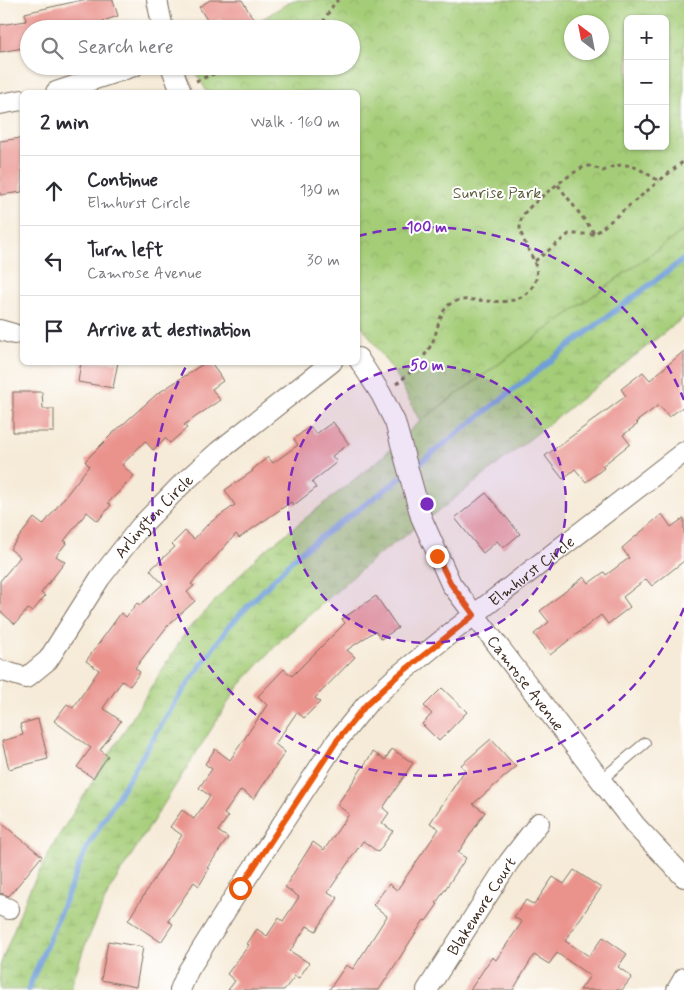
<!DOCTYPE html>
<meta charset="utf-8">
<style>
body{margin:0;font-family:Mynerve,sans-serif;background:#f7f7f7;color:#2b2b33}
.controls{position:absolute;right:15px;top:15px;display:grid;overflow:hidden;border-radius:8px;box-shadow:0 1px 4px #0004}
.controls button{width:45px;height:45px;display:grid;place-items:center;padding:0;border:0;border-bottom:1px solid #e1e1e2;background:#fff;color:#2b2b33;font:25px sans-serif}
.compass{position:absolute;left:564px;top:15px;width:45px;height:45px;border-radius:50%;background:#fff;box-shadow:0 1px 4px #0004;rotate:328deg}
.stop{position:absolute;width:15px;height:15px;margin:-11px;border:4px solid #ea580c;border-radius:50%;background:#fff}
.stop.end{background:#ea580c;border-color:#fff;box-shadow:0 1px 5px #0008}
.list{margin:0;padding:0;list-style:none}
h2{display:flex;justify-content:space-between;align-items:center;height:65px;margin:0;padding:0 20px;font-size:21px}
h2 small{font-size:16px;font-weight:400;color:#7c7c81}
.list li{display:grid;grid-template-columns:32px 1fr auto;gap:15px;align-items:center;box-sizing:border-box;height:70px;padding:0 20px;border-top:1px solid #e1e1e2}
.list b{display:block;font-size:19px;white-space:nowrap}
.list p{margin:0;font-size:16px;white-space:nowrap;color:#7c7c81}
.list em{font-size:16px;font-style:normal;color:#7c7c81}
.icon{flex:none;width:28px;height:28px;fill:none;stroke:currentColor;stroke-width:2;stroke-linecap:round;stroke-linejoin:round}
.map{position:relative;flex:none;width:684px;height:990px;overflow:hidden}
.search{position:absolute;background:#fff;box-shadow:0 1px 4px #0004;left:20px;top:20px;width:340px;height:55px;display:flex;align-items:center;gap:12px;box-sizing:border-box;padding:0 18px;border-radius:28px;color:#7c7c81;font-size:19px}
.panel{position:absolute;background:#fff;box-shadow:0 1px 4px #0004;left:20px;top:90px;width:340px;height:275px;border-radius:8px}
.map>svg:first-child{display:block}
.wetland{fill:url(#wetland-marsh);stroke:#707c4b}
.park{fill:url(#park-crowns);stroke:#707c4b;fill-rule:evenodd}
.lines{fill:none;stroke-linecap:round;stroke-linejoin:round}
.stream{stroke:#6f9ed8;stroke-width:5.5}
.building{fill:#ea938d}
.service-casing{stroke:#7c6e5f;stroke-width:12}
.minor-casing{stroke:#7c6e5f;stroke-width:22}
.path{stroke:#7c6e5f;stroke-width:3;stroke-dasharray:4 4;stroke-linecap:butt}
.service{stroke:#fff;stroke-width:10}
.minor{stroke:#fff;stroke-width:20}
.route{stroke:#ea580c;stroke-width:6}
.ring{fill:none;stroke:#7b2cbf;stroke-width:2.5;stroke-dasharray:9 6}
.labels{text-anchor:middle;stroke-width:4;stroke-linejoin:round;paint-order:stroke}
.park-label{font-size:16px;fill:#5b5b39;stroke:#fff}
.street-label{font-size:16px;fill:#3b2a1e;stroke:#fff}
.centre{fill:#7b2cbf;stroke:#fff;stroke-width:2.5}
.ring-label{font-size:15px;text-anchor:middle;font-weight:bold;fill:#7b2cbf;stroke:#fff;stroke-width:4;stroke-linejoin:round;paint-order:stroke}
</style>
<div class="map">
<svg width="684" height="990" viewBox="0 0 684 990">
<defs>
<pattern id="wetland-marsh" width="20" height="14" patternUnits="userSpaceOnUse" patternTransform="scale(1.25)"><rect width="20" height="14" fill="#a5cd78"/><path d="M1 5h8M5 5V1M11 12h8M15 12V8" fill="none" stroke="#8fb067"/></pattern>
<pattern id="park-crowns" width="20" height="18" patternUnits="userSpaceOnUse" patternTransform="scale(1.25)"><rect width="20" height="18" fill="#a5cd78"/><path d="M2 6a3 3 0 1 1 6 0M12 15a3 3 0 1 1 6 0" fill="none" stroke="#8fb067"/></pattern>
</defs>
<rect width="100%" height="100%" fill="#fff"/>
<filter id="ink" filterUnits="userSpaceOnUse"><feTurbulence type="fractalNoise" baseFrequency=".02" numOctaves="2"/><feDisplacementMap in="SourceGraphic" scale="10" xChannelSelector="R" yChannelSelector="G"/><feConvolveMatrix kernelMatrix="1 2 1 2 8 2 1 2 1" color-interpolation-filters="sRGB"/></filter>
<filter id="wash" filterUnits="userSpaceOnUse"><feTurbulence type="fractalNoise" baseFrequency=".0096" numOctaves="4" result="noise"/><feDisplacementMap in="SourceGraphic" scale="20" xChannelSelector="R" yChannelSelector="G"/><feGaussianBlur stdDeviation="1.12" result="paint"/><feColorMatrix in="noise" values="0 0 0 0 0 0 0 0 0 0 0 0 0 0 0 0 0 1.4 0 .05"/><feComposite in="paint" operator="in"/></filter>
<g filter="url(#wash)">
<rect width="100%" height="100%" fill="#f6ebd8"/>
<path class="wetland" d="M684 230V317L440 510 374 558 282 639 238 687 110 889 84 948 70 990H0V966L27 895 55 842 187 630 258 556 380 459 420 421Z"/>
<path class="park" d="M293 0H684V230L420 421 398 378 358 320V92H207L192 66H351V29H246ZM628 19H665V146H628ZM572 22H602V52H572Z"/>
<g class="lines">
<g class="stream">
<path d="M412 469 595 326 684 259"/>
<path d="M28 990 86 849 177 699 229 626 298 554 405 475"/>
</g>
</g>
<g id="blocks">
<g class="building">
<path d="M82 0H113L118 16 103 21 106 29H29V47L0 52V25L26 21 25 13Z"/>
<path d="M210 0H242L255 22 243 29H226L220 19 210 25 199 7Z"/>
<path d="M22 138V192L0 195V141Z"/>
<path d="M684 351V406L669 417 659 405 636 422 638 424 623 435 630 444 602 466 604 468 586 482 575 469 563 479 545 456 626 396 621 389 643 372 650 380Z"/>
<path d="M81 362H118L113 388 78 382Z"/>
<path d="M206 362H211L223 381 212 389 220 400 184 425 187 428 170 443 165 438 153 450 145 441 122 465 134 476 108 503 111 505 98 521 87 512 64 541 67 542 56 556 65 562 41 593 45 596 32 612 28 609 15 624 0 611V581L20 557 10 549 34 518 43 525 89 466 85 461 112 434 157 394Z"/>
<path d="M13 392H42L43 409H54V432H13Z"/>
<path d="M333 422 349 444 332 456 337 462 312 482 316 488 294 505 291 502 239 538 236 534 191 584 194 586 187 592 195 601 169 624 135 668 140 672 130 686 122 681 103 708 121 721 100 750 108 756 93 778 77 767 91 748 54 721 67 704 73 708 99 670 86 661 121 613 126 617 137 603 140 605 163 584 150 570 175 547 172 544 185 531 194 539 208 524 235 505 225 490 253 471 252 470 268 457 273 463 298 445 294 439 310 426 316 434Z"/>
<path d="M486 493 520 534 503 548 497 541 483 553 455 518Z"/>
<path d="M662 514 671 527 684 518V561L652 586 646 579 623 597 630 607 608 624 601 615 550 655 534 634 549 622 540 611 584 577 589 583 604 572 606 575 629 558 622 548Z"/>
<path d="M376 596 398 628 381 639 375 631 347 650 355 657 315 698 320 702 304 718 297 712 275 744 285 752 254 799 241 790 224 814 228 817 218 831 228 838 207 868 209 869 199 886 194 882 168 921 173 924 161 942 128 920 182 835 170 827 182 810 194 819 210 796 199 788 212 769 205 764 215 749 230 760 267 705 258 696 284 669 292 676 345 623 342 619Z"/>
<path d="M442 688 467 712 439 741 422 724 432 714 424 706Z"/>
<path d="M38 719 48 759 9 769 2 741 23 735 20 724Z"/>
<path d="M491 739 516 767 473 804 485 812 458 853 466 858 436 903 438 904 426 921 424 920 379 990H329L346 965 353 969 387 916 373 905 389 884 397 890 439 829 430 823 465 770 461 765Z"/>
<path d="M392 749 413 763 383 808 389 813 382 823 393 831 378 852 363 841 328 892 338 898 316 931 307 926 290 951 309 963 299 978 295 976 284 990H228L235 981 227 974 249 945 247 944 257 929 267 936 279 918 283 921 299 897 285 887 313 842 324 850 349 814 337 805 373 752 385 760Z"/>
<path d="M0 822 42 856 9 896 0 893Z"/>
<path d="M574 870 601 888 565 941 589 956 603 937 627 954 618 967 632 977 622 990H580L590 976 557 953 549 964 534 955 513 990H470L492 957 496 960 522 922 514 917 526 900 534 905 553 877 564 884Z"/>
<path d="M108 941 143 947 136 987 101 980Z"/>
</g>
</g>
</g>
<g filter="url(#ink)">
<use href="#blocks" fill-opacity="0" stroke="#7c6e5f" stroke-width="1"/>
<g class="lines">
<defs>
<path id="service" d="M601 780 645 743"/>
<g id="minor">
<path d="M157 0 163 29"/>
<path d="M171 66 181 92"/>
<path d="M56 92 134 66"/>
<path d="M0 104 22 100"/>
<path d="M0 330 14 334"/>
<path id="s1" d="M358 358 381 394 395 422 421 517 451 584 635 825 684 877"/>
<path id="s2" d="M0 670 26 678 48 660 100 578 140 527 181 485 219 451 332 362"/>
<path d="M0 905 9 909"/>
<path id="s3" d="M180 990 188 971 240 888 336 742 366 705 395 678 452 632 684 452"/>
<path id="s4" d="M427 990 509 862 539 823"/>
<path d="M677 990 684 978"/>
</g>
</defs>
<use href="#service" class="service-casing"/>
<use href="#minor" class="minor-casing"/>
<g class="path">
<path d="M319 29 335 2 339 0"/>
<path d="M196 81 233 66"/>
<path d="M558 185 595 234"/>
<path d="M535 261 569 234H595L659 181"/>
<path d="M396 384C411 373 422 361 431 345 438 333 438 313 450 304 468 291 509 314 530 290 550 267 518 245 520 223 521 219 524 213 527 210 535 201 577 167 588 166 593 166 599 170 603 171 629 158 637 168 659 181L684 161"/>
</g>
<use href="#service" class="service"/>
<use href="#minor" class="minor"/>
</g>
</g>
<g class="lines" filter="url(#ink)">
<path class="route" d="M240 888 336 742 366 705 395 678 474 615 451 584 437 556"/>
</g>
<circle cx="427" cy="504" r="139" fill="#7b2cbf" fill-opacity=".12"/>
<g class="ring">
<circle cx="427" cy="504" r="139"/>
<path d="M684 608A277 277 0 1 1 188 363M358 236A277 277 0 0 1 684 400"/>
</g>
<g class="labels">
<g class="park-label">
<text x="497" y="198">Sunrise Park</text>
</g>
<g class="street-label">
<text dy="6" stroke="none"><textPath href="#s2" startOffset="235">Arlington Circle</textPath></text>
<text dy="6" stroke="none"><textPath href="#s3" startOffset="554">Elmhurst Circle</textPath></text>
<text dy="6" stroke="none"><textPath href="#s1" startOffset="370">Camrose Avenue</textPath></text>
<text dy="6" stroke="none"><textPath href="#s4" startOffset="100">Blakemore Court</textPath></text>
</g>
</g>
<circle cx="427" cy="504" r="8" class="centre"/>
<g class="ring-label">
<text x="427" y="232">100 m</text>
<text x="427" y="370">50 m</text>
</g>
</svg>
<div class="controls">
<button>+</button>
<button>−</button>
<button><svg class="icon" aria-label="locate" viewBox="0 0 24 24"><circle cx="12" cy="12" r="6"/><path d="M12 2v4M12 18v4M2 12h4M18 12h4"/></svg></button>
</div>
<svg class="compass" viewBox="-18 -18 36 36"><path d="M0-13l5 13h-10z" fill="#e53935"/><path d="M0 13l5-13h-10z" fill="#7c7c81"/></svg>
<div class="stop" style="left:240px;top:888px"></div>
<div class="stop end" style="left:437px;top:556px"></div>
<div class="search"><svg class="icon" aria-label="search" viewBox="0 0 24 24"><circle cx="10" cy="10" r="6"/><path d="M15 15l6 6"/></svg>Search here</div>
<section class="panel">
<h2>2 min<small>Walk · 160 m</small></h2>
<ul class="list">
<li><svg class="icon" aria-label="ahead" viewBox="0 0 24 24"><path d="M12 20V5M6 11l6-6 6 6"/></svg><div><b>Continue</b><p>Elmhurst Circle</p></div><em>130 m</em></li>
<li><svg class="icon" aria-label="left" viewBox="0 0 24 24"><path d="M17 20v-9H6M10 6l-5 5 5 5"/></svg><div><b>Turn left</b><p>Camrose Avenue</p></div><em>30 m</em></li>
<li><svg class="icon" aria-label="arrive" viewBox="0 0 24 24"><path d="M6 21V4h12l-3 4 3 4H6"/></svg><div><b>Arrive at destination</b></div></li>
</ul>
</section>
</div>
